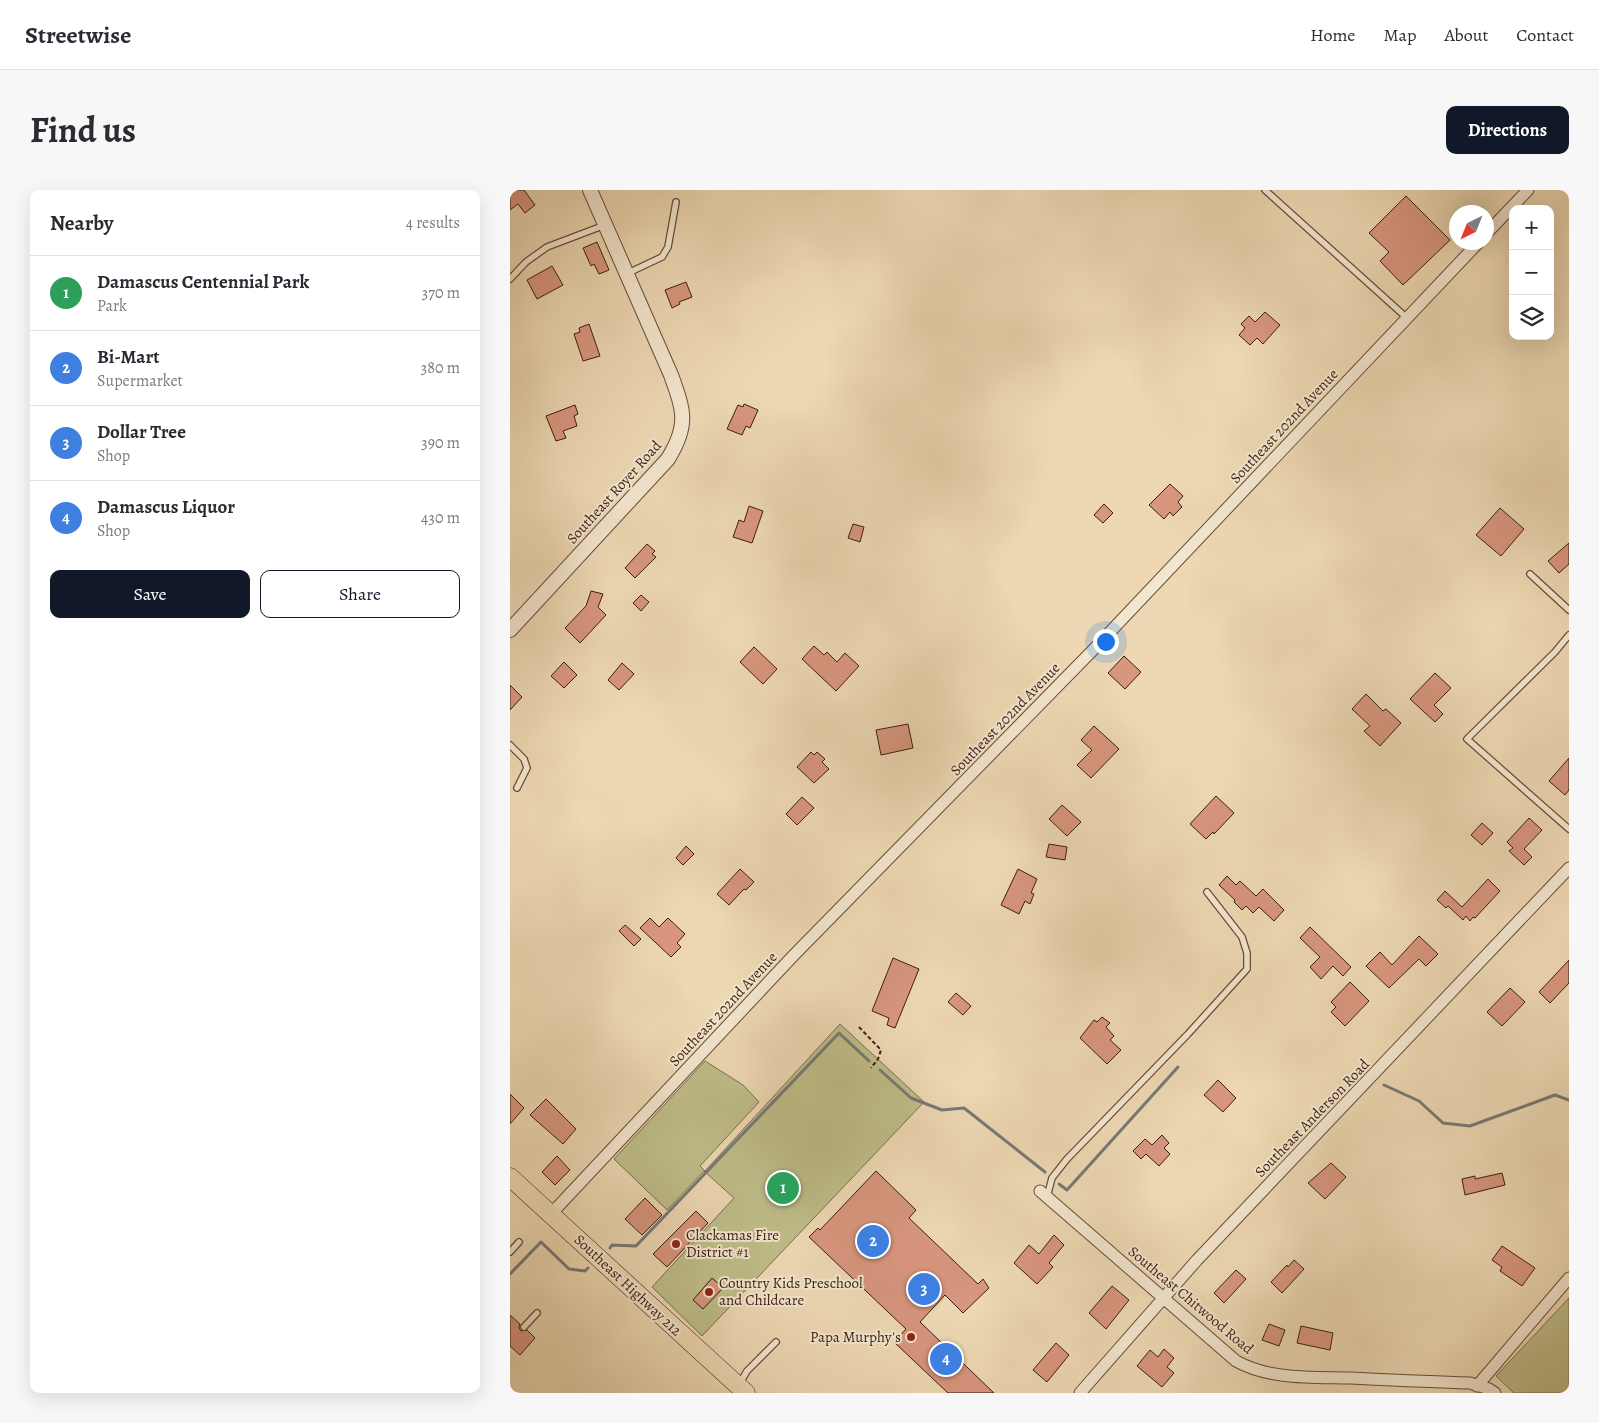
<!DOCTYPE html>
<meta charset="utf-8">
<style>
body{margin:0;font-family:Alegreya,serif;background:#f7f7f7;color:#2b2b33}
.controls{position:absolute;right:15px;top:15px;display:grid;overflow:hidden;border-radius:10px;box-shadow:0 5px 20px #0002}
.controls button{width:45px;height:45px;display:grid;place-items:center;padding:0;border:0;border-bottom:1px solid #e1e1e2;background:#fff;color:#2b2b33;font:25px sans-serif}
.compass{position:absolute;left:939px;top:15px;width:45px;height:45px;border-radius:50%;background:#fff;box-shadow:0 5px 20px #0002;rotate:223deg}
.you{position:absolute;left:595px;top:451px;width:18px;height:18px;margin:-12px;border:4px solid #fff;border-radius:50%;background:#1a73e8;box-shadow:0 0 0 8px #1a73e833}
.badge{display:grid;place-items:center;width:32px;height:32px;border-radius:50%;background:#111827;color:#fff;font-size:16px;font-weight:700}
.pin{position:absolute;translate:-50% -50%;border:2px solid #fff;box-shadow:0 1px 5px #0006}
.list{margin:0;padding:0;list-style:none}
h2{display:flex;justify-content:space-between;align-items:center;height:65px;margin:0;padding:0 20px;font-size:21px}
h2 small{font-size:16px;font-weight:400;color:#7c7c81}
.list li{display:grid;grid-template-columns:32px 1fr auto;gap:15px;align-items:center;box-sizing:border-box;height:75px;padding:0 20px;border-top:1px solid #e1e1e2}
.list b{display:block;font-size:19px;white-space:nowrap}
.list p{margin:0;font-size:16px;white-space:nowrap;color:#7c7c81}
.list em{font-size:16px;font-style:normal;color:#7c7c81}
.actions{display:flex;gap:10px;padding:15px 20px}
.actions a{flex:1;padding:11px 0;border:1px solid #111827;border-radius:10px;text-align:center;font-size:18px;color:#111827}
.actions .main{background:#111827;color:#fff}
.icon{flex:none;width:28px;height:28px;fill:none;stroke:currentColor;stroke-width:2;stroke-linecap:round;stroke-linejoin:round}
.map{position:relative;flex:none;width:1059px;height:1203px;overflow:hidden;border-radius:10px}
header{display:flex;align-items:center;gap:30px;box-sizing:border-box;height:70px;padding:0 25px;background:#fff;border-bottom:1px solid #e1e1e2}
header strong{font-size:24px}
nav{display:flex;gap:28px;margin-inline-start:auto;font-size:18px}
.intro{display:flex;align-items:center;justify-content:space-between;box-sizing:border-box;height:120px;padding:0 30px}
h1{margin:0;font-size:35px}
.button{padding:12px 22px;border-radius:10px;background:#111827;color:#fff;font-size:18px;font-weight:700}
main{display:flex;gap:30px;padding:0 30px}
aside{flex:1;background:#fff;border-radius:10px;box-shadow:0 5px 20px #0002}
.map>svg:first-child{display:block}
.green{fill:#bebd89;stroke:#7c6d4e}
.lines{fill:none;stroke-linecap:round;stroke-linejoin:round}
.stream{stroke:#777976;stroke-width:3}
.building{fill:#d8967e;stroke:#3a1d12}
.service-casing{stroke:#674c3a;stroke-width:8}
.minor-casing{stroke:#674c3a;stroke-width:13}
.tertiary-casing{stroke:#674c3a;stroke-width:16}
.trunk-casing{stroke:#3a1d12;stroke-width:19}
.path{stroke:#3a1d12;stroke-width:2;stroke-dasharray:4 2.5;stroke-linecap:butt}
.service{stroke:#f3e6ce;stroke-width:5.5}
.minor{stroke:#f3e6ce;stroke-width:11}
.tertiary{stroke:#f3e6ce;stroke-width:14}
.trunk{stroke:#edd8b3;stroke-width:18}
.poi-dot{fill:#8f2418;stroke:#f3e6ce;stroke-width:2}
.labels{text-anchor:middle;stroke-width:4;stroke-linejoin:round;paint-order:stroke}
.street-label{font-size:15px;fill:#3a1d12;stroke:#f3e6ce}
.poi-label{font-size:15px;fill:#3a1d12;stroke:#f3e6ce;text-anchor:start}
</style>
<header>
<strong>Streetwise</strong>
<nav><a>Home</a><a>Map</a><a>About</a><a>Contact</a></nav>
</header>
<div class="intro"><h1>Find us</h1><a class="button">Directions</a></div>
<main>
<aside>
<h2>Nearby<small>4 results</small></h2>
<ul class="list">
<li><span class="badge" style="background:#2e9e5b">1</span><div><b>Damascus Centennial Park</b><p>Park</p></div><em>370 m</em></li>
<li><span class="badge" style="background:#3f7fe0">2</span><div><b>Bi-Mart</b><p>Supermarket</p></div><em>380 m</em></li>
<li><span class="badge" style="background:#3f7fe0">3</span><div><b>Dollar Tree</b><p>Shop</p></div><em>390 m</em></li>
<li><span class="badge" style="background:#3f7fe0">4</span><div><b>Damascus Liquor</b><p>Shop</p></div><em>430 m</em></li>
</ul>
<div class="actions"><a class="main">Save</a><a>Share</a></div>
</aside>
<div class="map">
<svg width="1059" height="1203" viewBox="0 0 1059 1203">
<rect width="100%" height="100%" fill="#edd8b3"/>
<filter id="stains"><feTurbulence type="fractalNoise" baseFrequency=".004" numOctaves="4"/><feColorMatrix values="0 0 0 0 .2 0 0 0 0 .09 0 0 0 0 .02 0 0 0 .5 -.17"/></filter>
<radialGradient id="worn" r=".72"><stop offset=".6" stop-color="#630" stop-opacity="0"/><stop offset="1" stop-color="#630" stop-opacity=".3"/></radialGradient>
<g class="green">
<path d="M330 834 414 912 192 1146 142 1097 224 1008 194 981 157 1020 104 969 195 871 233 895 249 912 190 976 195 981Z"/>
<path d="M1059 1108V1203H1004L986 1186Z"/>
</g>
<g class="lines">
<g class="stream">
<path d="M370 880 401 908 432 920 454 918 535 982"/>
<path d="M874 895 909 911 933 933 960 936 1045 905 1059 910"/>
<path d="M549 994 557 1000 668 877"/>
<path d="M100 1058 102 1055 126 1056 329 843 359 871"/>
<path d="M0 1084 31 1052 59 1079 75 1081 78 1078"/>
</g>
</g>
<g class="building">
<path d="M0 0H14L25 15 15 23 8 14 0 20Z"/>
<path d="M896 6 940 50 893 95 870 71 879 62 859 43Z"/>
<path d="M87 52 99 80 89 84 84 74 81 76 73 58Z"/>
<path d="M42 76 53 95 27 109 17 90Z"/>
<path d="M176 92 182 107 169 112 170 114 162 118 155 100Z"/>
<path d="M755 122 770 135 753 154 747 148 740 155 729 145 735 138 731 134 739 126 745 132Z"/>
<path d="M79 134 90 166 73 171 64 144 70 142 69 138Z"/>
<path d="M234 214 248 220 240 238 236 236 232 245 217 239 228 215 233 217Z"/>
<path d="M65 215 68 224 64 226 67 236 53 241 56 248 46 251 36 226Z"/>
<path d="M660 294 673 306 668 312 672 317 663 326 660 322 654 329 639 315Z"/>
<path d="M594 314 603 323 593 333 584 325Z"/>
<path d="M239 316 253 321 242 353 223 347 229 330 234 332Z"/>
<path d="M990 318 1014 339 991 366 966 345Z"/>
<path d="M343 334 354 337 350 352 338 348Z"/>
<path d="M1059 353V374L1049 383 1038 371Z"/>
<path d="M137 354 145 361 142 364 146 367 125 388 115 378Z"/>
<path d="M81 401 93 404 88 417 96 425 70 453 55 438 76 416Z"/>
<path d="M131 405 139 412 131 421 123 413Z"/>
<path d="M304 456 314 465 317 462 327 472 335 463 349 476 326 501 292 469Z"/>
<path d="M244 457 267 479 253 494 230 472Z"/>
<path d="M614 466 631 482 615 499 598 483Z"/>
<path d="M54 472 67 485 54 498 41 486Z"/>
<path d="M112 473 124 484 109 500 98 490Z"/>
<path d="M925 483 941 498 924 515 933 524 925 532 900 509Z"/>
<path d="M0 495 12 507 0 520Z"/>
<path d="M856 504 873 521 876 519 891 533 870 556 854 541 860 536 842 519Z"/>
<path d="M398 534 403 558 371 565 366 540Z"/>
<path d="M584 536 609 559 581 588 567 575 582 560 571 550Z"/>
<path d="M301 562 304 565 307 562 315 569 312 572 319 579 304 593 287 577Z"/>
<path d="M1059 568V600L1055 605 1039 591Z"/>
<path d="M706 606 724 623 704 644 703 642 696 649 680 634Z"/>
<path d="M292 607 304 618 287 635 276 624Z"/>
<path d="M552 615 571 632 557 646 539 629Z"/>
<path d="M1019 628 1032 640 1014 659 1022 667 1014 675 999 661 1003 658 997 652Z"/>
<path d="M972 633 983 643 972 655 961 645Z"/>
<path d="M539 654 557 657 555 670 536 667Z"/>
<path d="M176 656 184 664 173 675 166 668Z"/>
<path d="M230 679 244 692 236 700 234 699 219 715 207 704Z"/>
<path d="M508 679 527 689 521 703 524 704 520 714 515 711 509 724 491 715Z"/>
<path d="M717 686 726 695 730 691 746 706 753 699 774 720 764 731 749 717 743 723 736 716 732 720 724 712 725 710 709 695Z"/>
<path d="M978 689 990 701 965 728 963 727 960 731 956 726 953 730 938 716 936 718 927 710 935 701 952 717Z"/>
<path d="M140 728 149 737 158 728 175 744 167 753 171 757 161 767 130 738Z"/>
<path d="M115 735 131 749 124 756 109 741Z"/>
<path d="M800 737 841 777 833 786 823 776 811 789 800 777 810 767 790 748Z"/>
<path d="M909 746 928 764 916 776 909 769 879 798 856 776 870 762 882 775Z"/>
<path d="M383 768 409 779 385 838 377 835 379 828 362 821Z"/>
<path d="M1059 770V793L1040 813 1029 802Z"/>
<path d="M840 792 859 811 835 836 821 822 826 817 821 812Z"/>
<path d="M1000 798 1015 812 992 836 977 822Z"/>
<path d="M446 803 461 816 453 825 438 812Z"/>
<path d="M592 827 600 833 596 837 604 846 600 850 611 860 597 874 570 848 584 830 587 832Z"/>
<path d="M708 890 726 908 713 922 694 905Z"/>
<path d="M0 904 14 918 0 934Z"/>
<path d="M36 909 66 939 53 954 20 925Z"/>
<path d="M652 945 659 953 654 958 660 964 649 976 636 964 631 969 623 961 635 949 642 955Z"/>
<path d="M47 966 60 980 45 995 32 982Z"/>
<path d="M821 973 836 987 815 1009 798 993Z"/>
<path d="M277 981 285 989 275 999 267 991Z"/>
<path d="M366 981 406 1020 399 1028 468 1094 473 1089 479 1098 453 1123 435 1105 410 1132 484 1203H438L384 1152 396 1139 299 1047 308 1038 310 1040Z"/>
<path d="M992 983 995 995 955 1005 952 989 965 986V989Z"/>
<path d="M135 1008 152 1025 132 1045 115 1029Z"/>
<path d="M186 1021 198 1033 157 1077 143 1064Z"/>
<path d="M544 1045 554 1055 539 1073 543 1077 527 1094 504 1073 519 1055 529 1064Z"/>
<path d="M992 1056 1025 1078 1012 1096 990 1081 992 1077 982 1070Z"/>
<path d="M784 1070 794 1079 772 1103 761 1092 777 1075 778 1077Z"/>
<path d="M726 1080 736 1089 714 1113 704 1103Z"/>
<path d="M202 1088 213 1098 193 1119 183 1110Z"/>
<path d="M602 1096 619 1110 596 1139 579 1123Z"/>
<path d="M0 1125 10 1134 9 1138 11 1141 17 1140 25 1148 10 1165 0 1156Z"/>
<path d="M759 1134 775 1140 769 1156 752 1150Z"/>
<path d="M791 1136 823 1143 820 1160 787 1153Z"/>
<path d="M546 1153 559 1165 537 1192 523 1180Z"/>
<path d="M654 1159 664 1168 657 1177 664 1183 652 1197 627 1176 640 1160 648 1167Z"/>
</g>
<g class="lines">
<defs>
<g id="service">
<path d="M755 0 897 128"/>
<path d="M116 84 152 67 158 57 166 12"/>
<path d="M0 89 16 72 37 57 95 35"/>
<path d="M1020 384 1059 420"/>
<path d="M1059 445 1045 462 957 549 1059 639"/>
<path d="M0 555 14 569 17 578 7 598"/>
<path d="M537 1007 542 988 557 969 678 844 737 779V763L732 747 697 702"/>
<path d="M0 1062 9 1052"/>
<path d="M14 1137 27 1123"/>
<path d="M230 1193 237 1181 266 1152"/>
</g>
<g id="minor">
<path d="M976 44 1018 0"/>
<path d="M530 1001 726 1171C760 1190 803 1187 841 1188 881 1190 920 1192 960 1193L979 1199 985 1203"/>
<path d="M41 1024 283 766 583 460 969 52"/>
<path d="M967 1196 1059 1088"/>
<path d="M570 1203 687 1070 1059 678"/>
</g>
<path id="tertiary" d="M0 440 158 269C179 235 174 221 161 185L80 0"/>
<path id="trunk" d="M0 987 236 1203"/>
</defs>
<use href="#service" class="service-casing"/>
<use href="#minor" class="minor-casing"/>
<use href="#tertiary" class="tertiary-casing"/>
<use href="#trunk" class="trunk-casing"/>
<path class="path" d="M349 837 371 860 368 869 361 878"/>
<use href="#service" class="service"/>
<use href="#minor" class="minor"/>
<use href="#tertiary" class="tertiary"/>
<use href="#trunk" class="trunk"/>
</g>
<g class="poi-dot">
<circle cx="166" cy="1054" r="5"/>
<circle cx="199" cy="1102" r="5"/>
<circle cx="401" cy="1147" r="5"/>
</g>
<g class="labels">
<g class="street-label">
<text transform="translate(774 236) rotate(-47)" y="5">Southeast 202nd Avenue</text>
<text transform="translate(104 302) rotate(-48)" y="5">Southeast Royer Road</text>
<text transform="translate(495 529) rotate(-46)" y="5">Southeast 202nd Avenue</text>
<text transform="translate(213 819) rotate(-47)" y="5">Southeast 202nd Avenue</text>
<text transform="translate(802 928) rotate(-46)" y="5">Southeast Anderson Road</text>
<text transform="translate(118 1095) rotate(43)" y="5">Southeast Highway 212</text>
<text transform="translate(681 1110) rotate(40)" y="5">Southeast Chitwood Road</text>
</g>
<g class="poi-label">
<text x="176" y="1050">Clackamas Fire<tspan x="176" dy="17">District #1</tspan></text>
<text x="209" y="1098">Country Kids Preschool<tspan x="209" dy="17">and Childcare</tspan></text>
<text x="391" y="1152" text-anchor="end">Papa Murphy's</text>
</g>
</g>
<rect width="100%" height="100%" filter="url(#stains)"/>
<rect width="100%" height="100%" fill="url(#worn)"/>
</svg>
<div class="controls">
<button>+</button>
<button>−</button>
<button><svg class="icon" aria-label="layers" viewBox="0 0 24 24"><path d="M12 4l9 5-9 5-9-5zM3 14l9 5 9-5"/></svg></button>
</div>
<svg class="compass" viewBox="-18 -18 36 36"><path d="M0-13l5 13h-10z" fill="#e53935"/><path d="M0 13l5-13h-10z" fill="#7c7c81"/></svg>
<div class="you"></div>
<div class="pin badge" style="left:273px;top:998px;background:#2e9e5b">1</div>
<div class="pin badge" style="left:363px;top:1051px;background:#3f7fe0">2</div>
<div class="pin badge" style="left:414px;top:1099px;background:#3f7fe0">3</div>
<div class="pin badge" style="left:436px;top:1169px;background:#3f7fe0">4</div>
</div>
</main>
